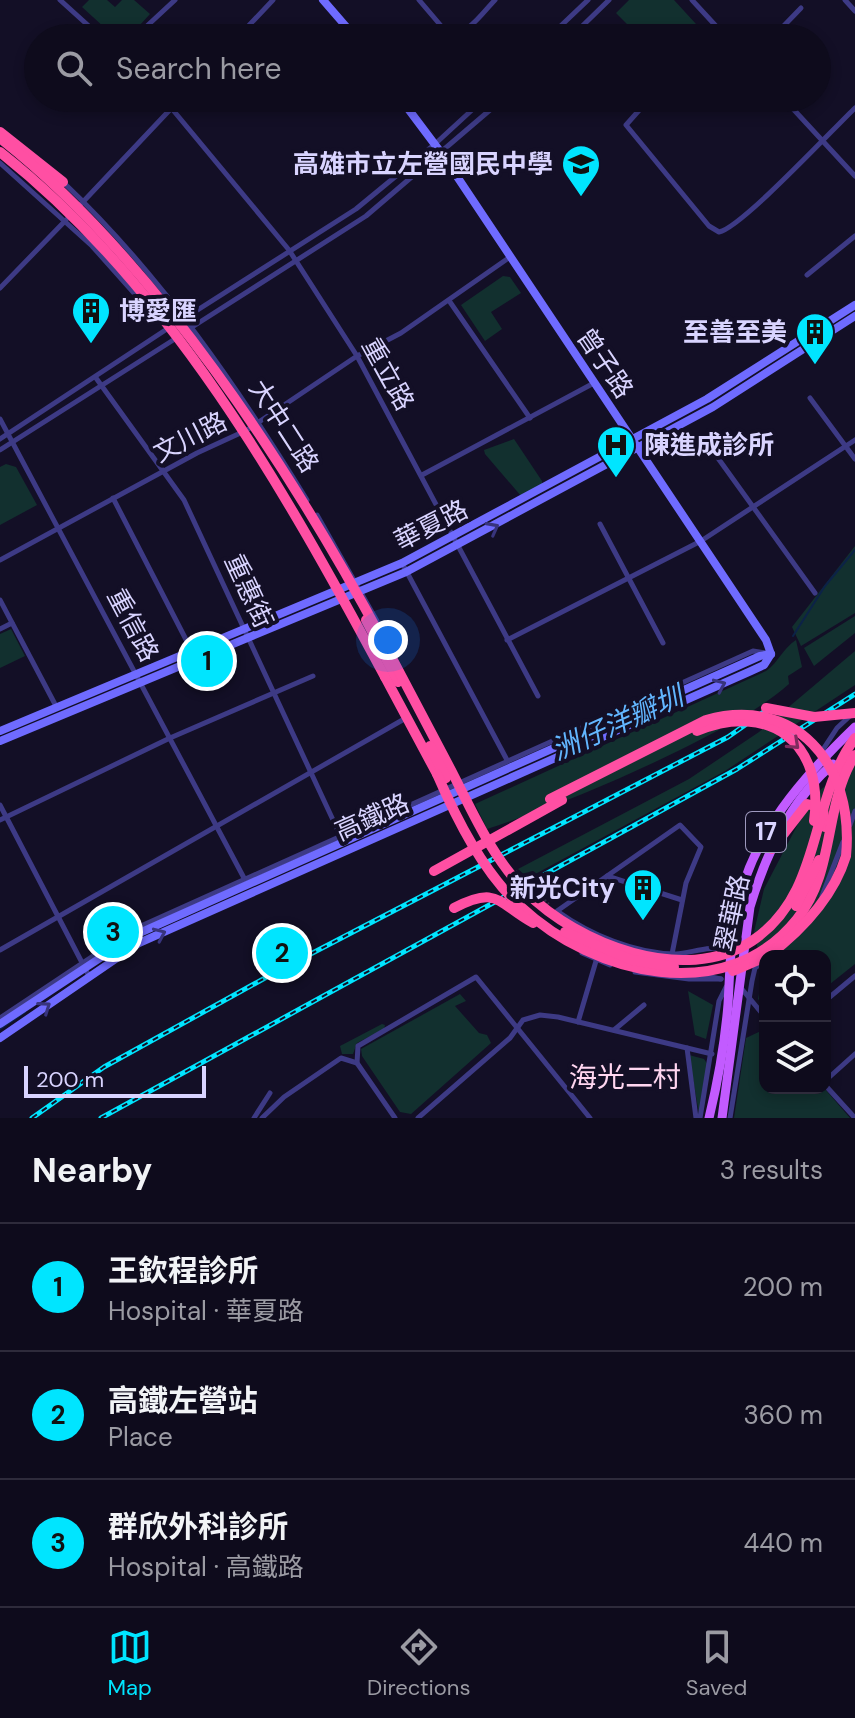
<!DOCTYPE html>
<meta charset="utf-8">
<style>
body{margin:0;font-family:"DM Sans","Noto Sans TC",sans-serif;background:#171425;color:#f1f3f6}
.controls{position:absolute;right:24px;bottom:24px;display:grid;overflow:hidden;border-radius:16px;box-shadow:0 4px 12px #0003}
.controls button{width:72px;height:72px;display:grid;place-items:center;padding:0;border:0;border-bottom:2px solid #2e2b3b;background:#0e0b1c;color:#f1f3f6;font:40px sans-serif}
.scale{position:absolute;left:24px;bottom:20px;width:182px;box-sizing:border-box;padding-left:8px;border:4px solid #d9d4ff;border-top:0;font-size:22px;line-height:28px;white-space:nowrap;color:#d9d4ff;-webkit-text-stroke:6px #130f26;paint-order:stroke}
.you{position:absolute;left:388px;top:640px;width:28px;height:28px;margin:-20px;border:6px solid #fff;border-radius:50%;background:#1a73e8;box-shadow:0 0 0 12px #1a73e833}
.badge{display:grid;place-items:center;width:52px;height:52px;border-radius:50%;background:#00e5ff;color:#111;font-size:26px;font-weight:700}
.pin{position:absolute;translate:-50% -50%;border:4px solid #fff;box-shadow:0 2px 8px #0006}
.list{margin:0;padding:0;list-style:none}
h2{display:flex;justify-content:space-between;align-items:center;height:104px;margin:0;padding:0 32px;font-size:34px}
h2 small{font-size:26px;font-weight:400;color:#9b9ba3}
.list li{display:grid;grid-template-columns:52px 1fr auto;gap:24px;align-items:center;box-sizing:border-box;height:128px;padding:0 32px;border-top:2px solid #2e2b3b}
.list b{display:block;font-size:30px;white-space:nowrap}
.list p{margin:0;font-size:26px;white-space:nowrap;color:#9b9ba3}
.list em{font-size:26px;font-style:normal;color:#9b9ba3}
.icon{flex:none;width:44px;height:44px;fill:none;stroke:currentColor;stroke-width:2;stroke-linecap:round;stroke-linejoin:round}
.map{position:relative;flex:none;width:855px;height:1118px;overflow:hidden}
.search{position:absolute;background:#0e0b1c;box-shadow:0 4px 12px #0003;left:24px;right:24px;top:24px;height:88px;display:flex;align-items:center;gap:20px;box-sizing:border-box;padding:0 28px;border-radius:44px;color:#9b9ba3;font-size:30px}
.sheet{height:488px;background:#0e0b1c}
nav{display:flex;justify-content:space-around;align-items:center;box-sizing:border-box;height:112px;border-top:2px solid #2e2b3b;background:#0e0b1c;font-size:22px;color:#9b9ba3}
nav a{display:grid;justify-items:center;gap:4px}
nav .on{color:#00e5ff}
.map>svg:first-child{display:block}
.green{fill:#12302f}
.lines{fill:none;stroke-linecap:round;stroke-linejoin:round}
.stream{stroke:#0c2248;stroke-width:2}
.street-tunnel{stroke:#312d47;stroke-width:5;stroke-dasharray:5 2.5;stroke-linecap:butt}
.street{stroke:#3d3a85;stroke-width:5}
.secondary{stroke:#6f6bff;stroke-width:8}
.primary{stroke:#c25bff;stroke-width:9}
.highway{stroke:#ff4fa3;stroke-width:10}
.rail-casing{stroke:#00e5ff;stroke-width:5}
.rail{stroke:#130f26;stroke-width:2;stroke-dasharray:6;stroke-linecap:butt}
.highway-bridge{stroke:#ff4fa3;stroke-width:10}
.oneway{stroke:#38347d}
.oneway2{stroke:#7d2c5e}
.labels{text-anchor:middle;stroke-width:8;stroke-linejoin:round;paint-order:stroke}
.shield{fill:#130f26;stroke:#9e99be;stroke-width:2}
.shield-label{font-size:24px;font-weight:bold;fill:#d9d4ff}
.poi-label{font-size:26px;font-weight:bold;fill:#d9d4ff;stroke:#130f26;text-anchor:end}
.street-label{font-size:26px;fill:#d9d4ff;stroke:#130f26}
.water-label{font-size:28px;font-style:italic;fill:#62b6ff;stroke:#130f26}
.neighbourhood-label{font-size:28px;fill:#ffd6f0;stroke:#130f26}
</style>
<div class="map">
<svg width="855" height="1118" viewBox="0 0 855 1118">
<rect width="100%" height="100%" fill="#130f26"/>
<g class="green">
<path d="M89 0H107L115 7 122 0H134L150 14 128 38H116L82 7Z"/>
<path d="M629 0H674L707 36 616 38 629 26 616 13Z"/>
<path d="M503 276 510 277 521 293 491 312 502 329 485 341 461 305Z"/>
<path d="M514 439 542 481V485L521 496 485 454 484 450Z"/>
<path d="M6 464 16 467 37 505 0 525V467Z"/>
<path d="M855 546V613L801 646 792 627Z"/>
<path d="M855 616V633L814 666 804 648Z"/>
<path d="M11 629 25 656 0 668V634Z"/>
<path d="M796 640 802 667 788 676 789 684C757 712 717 731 680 750 617 781 554 807 487 829L475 804 766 671C779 662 782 649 796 640Z"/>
<path d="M855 651V685L725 771 528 878 518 869 689 779 759 732Z"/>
<path d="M855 761V964L825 988V956H765V1006L758 999 763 973 754 932 764 889 812 797Z"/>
<path d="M688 991 713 1005 706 1039 695 1035Z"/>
<path d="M460 994 466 1001 455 1006 479 1033 487 1035 491 1043 411 1114 400 1112 362 1056 361 1049Z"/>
<path d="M382 1024 385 1025 384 1029 357 1043 353 1054H342L340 1046Z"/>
<path d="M765 1029V1088H824L850 1118H734L746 1038Z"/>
<path d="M689 1055 704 1059 708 1065 699 1114Z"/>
</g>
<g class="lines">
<g class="stream">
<path d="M793 636 825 586 855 550"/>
<path d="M0 1029 25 1012"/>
</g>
<path class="street-tunnel" d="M515 872 548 905"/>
<g class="street">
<path d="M60 0 102 38"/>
<path d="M419 0 448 34C467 37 483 12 495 0"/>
<path d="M692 0 727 38"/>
<path d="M845 0 855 11"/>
<path d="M134 38 175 0"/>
<path d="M237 38 273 0"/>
<path d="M548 38 588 0"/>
<path d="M570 38 609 0"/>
<path d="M715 38 722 32"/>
<path d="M772 38 801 8"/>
<path d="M163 98 289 250 357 356 538 696"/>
<path d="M650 98 626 125 709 226 719 232C742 227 831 131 855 108"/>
<path d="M783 98 855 176"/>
<path d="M0 163 92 246 150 311"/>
<path d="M63 182C161 275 237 386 307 500"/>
<path d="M81 204 181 98"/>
<path d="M807 275 855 236"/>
<path d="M0 288 66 220"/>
<path d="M450 302 530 418"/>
<path d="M185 318 356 209 435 144 485 98"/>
<path d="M189 329 366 216 504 98"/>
<path d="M96 378 184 500 340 835"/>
<path d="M810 398 855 459"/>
<path d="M0 419 244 878"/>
<path d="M0 439 170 327"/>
<path d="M710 447 815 593"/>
<path d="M0 450 178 337"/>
<path d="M422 475 594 383"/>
<path d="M113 498 196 659"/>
<path d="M317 515 377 621"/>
<path d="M600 524 663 643"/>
<path d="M0 560 197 453 247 430 357 356 401 333 510 257"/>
<path d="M402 563 507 760"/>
<path d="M0 600 57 708"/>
<path d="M0 629 12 623"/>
<path d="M507 640 701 541 855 440"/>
<path d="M820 754 837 728 851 715"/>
<path d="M0 805 89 976"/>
<path d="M0 820 170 738 313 676"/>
<path d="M850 825 855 811"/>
<path d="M607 876 682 900"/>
<path d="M822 896 843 842"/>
<path d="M0 950 406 718"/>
<path d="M582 953 610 965"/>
<path d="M672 954 686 883 701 847 680 825 557 911C589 934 635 954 676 954 691 953 712 945 726 950"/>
<path d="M635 972 689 979H721"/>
<path d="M701 975 721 979"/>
<path d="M741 988 765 1017"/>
<path d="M825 1001 855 976"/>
<path d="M0 1018 132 930 753 651 766 653"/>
<path d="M578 1022 596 961"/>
<path d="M614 1030 644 1005"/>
<path d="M687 1048 696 1118"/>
<path d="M825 1081 855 1054"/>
<path d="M825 1085 855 1118"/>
<path d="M254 1118 270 1093"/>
<path d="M262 1118 284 1097 341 1058 357 1063"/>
<path d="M395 1118 357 1063 358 1046 476 977 590 1118"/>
<path d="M418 1118 510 1038 523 1020 540 1015 558 1017 712 1054"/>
<path d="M700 1118 719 1001 726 987"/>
<path d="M730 1118 752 981 755 968 764 961"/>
</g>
<g class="secondary">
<path d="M323 0 356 38"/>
<path d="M400 98 442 154 766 640 771 654"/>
<path d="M0 731 402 563 707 399 855 305"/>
<path d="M0 741 406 572 713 407 855 316"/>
<path d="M0 1024 135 935 760 656 771 654"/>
<path d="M0 1038 139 943 751 671 764 665 771 654"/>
</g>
<g class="primary">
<path d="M709 1118C718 1081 725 1042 728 1004 730 972 730 939 737 907 754 832 801 779 855 727"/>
<path d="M722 1118 750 907C766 854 790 800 833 764"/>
</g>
<g class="highway">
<path d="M0 132 63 182"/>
<path d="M366 620 398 682"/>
<path d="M385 677 437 774"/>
<path d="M772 849 807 804 823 808 825 827"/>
</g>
<defs>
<g id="rail">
<path d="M32 1118 104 1067 274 973 728 737 765 711"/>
<path d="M101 1118 737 769 855 694"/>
</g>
</defs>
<use href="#rail" class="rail-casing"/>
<use href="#rail" class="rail"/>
<g class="highway-bridge">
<path d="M0 138C155 260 290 468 383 641 406 685 429 729 452 772 474 815 492 857 526 892 578 944 684 986 752 941 824 893 808 802 855 738"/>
<path d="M0 152C169 285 285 490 385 677"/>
<path d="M766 708 814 717 855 713"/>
<path d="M697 731C769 701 825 743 814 821"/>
<path d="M430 746 446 778"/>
<path d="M437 774C457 820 483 872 521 907 594 975 726 1008 797 919 836 871 823 806 855 755"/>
<path d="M550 799 706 720C794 695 855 763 846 856 833 898 802 930 768 956"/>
<path d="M434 871 562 800"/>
<path d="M796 906 819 860"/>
<path d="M454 908C498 885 497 903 533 923"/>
<path d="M565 932 632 960 674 967"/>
<path d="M733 971 765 957"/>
</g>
</g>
<defs><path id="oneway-chevron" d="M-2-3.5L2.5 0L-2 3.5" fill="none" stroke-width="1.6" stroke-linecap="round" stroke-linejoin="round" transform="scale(2)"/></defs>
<g class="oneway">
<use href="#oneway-chevron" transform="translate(493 528) rotate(-28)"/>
<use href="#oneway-chevron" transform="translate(720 685) rotate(-24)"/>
<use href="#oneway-chevron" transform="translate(160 934) rotate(-24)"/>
<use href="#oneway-chevron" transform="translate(45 1007) rotate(-35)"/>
</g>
<use class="oneway2" href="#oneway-chevron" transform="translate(794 744) rotate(43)"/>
<defs>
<symbol id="school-pin" viewBox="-11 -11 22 30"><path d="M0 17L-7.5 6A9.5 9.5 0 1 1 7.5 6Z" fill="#00e5ff" stroke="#130f26"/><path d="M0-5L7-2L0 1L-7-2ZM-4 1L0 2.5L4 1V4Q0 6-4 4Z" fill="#111"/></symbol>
<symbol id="building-pin" viewBox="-11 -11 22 30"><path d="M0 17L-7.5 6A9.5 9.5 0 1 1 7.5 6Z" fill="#00e5ff" stroke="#130f26"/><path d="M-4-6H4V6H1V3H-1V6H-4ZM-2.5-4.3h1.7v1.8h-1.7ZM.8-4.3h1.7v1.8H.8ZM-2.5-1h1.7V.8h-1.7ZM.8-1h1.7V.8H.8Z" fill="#111"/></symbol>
<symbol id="hospital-pin" viewBox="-11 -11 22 30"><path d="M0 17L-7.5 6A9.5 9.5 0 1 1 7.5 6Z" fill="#00e5ff" stroke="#130f26"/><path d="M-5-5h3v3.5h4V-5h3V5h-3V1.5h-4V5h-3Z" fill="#111"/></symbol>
</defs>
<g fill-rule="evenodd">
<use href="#school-pin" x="559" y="142" width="44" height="60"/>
<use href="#building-pin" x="69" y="289" width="44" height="60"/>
<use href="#building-pin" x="793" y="310" width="44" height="60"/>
<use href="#hospital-pin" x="594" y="423" width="44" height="60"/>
<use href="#building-pin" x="621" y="866" width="44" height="60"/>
</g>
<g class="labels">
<rect class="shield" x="746" y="812" width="40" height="40" rx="6"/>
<g class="shield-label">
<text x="766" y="840">17</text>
</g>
<g class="poi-label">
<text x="553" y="173">高雄市立左營國民中學</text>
<text x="119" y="320" text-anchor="start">博愛匯</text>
<text x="787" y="341">至善至美</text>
<text x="644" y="454" text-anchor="start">陳進成診所</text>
<text x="615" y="897">新光City</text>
</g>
<g class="street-label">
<text transform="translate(605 363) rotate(56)" y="9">曾子路</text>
<text transform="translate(388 374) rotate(61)" y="9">重立路</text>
<text transform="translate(284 426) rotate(57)" y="9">大中二路</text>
<text transform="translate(190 437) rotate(-27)" y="9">文川路</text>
<text transform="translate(431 525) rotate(-27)" y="9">華夏路</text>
<text transform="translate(249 591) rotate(65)" y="9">重惠街</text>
<text transform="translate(133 625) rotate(62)" y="9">重信路</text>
<text transform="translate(372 817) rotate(-24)" y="9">高鐵路</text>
<text transform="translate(732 913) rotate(-78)" y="9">翠華路</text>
</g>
<g class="water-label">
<text transform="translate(617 723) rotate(-24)" y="10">洲仔洋瓣圳</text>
</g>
<g class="neighbourhood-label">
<text x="625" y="1087">海光二村</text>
</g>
</g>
</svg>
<div class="controls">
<button><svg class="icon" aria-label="locate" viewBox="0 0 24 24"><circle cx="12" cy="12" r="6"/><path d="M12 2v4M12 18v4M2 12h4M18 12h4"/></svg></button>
<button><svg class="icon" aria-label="layers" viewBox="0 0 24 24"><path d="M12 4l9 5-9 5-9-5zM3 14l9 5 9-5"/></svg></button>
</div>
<div class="scale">200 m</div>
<div class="you"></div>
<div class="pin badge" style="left:207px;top:661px">1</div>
<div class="pin badge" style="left:282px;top:953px">2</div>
<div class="pin badge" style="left:113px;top:932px">3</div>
<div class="search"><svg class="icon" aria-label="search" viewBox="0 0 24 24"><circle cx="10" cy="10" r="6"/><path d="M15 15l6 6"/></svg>Search here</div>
</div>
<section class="sheet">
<h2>Nearby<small>3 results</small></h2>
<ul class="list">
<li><span class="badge">1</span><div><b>王欽程診所</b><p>Hospital · 華夏路</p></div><em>200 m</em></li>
<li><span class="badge">2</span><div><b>高鐵左營站</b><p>Place</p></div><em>360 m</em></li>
<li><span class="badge">3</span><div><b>群欣外科診所</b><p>Hospital · 高鐵路</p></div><em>440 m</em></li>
</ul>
</section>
<nav>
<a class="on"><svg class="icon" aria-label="map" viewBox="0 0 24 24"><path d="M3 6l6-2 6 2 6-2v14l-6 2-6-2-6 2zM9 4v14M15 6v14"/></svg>Map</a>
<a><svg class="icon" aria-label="directions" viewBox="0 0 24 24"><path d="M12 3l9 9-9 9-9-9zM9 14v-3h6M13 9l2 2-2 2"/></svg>Directions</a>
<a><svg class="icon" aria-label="saved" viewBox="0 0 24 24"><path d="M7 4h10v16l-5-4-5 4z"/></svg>Saved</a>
</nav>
